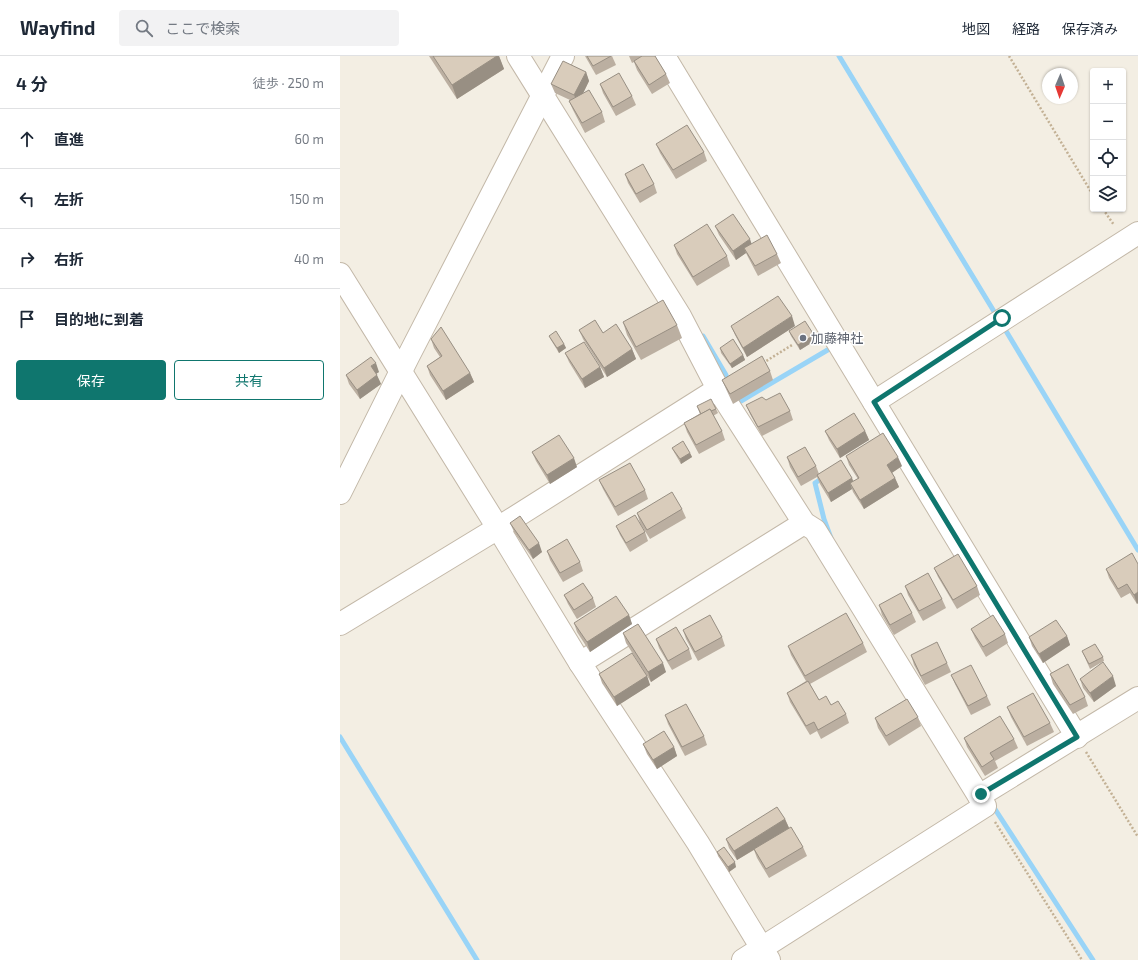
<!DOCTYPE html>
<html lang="ja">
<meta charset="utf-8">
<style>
body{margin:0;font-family:"Exo 2","Noto Sans JP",sans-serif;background:#f2f2f3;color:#1f2937}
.controls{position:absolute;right:12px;top:12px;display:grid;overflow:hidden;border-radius:4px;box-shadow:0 1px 3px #0004}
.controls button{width:36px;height:36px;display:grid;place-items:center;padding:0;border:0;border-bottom:1px solid #e0e1e3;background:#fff;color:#1f2937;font:20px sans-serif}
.compass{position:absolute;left:702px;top:12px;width:36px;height:36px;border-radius:50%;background:#fff;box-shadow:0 1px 3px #0004;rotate:182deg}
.stop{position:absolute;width:12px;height:12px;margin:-9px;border:3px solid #0f766e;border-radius:50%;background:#fff}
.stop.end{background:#0f766e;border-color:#fff;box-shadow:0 1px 4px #0008}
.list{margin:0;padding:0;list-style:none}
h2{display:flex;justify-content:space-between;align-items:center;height:52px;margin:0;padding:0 16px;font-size:17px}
h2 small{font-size:13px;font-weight:400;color:#747a83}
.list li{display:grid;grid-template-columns:26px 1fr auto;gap:12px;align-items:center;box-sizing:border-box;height:60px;padding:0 16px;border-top:1px solid #e0e1e3}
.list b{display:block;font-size:15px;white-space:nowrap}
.list em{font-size:13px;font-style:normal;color:#747a83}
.actions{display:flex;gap:8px;padding:12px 16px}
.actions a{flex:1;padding:9px 0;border:1px solid #0f766e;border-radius:4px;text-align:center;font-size:14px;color:#0f766e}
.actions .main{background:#0f766e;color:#fff}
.icon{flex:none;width:22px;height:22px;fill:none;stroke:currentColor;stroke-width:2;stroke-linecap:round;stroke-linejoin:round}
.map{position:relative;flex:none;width:798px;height:904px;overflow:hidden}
header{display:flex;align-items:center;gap:24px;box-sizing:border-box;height:56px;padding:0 20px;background:#fff;border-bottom:1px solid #e0e1e3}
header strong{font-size:19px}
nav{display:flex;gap:22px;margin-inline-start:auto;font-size:14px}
.search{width:280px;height:36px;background:#f2f2f3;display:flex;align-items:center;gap:10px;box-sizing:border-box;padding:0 14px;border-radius:4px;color:#747a83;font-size:15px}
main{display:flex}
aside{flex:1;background:#fff}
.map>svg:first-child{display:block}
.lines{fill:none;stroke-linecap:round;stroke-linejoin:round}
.stream{stroke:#99d4f7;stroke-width:5}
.minor-casing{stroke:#c3b8a8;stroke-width:24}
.path{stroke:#c3b195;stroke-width:2.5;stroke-dasharray:2 2;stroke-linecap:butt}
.minor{stroke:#fff;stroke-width:22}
.wall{fill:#bbafa1}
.shaded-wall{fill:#988f83}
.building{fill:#d9ccbb;stroke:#988f83}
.route{stroke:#0f766e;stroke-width:5}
.worship-dot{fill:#6b7280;stroke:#fff;stroke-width:1.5}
.labels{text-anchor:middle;stroke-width:3;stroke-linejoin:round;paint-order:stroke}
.worship-label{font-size:13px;fill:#5b616d;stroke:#fff;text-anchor:start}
</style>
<header>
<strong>Wayfind</strong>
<div class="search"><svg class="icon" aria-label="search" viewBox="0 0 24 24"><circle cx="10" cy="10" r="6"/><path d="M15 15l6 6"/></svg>ここで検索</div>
<nav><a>地図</a><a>経路</a><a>保存済み</a></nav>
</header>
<main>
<aside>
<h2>4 分<small>徒歩 · 250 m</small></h2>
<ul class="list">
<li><svg class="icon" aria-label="ahead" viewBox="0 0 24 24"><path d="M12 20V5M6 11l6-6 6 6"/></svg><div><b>直進</b></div><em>60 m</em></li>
<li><svg class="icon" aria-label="left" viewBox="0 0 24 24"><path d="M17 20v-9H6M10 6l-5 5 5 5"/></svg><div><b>左折</b></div><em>150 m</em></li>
<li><svg class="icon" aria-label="right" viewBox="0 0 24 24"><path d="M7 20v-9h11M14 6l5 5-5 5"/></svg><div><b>右折</b></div><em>40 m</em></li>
<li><svg class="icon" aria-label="arrive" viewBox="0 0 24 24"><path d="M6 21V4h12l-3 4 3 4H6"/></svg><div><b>目的地に到着</b></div></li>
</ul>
<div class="actions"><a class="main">保存</a><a>共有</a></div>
</aside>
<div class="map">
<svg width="798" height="904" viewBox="0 0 798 904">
<rect width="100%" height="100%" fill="#f3eee3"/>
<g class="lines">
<g class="stream">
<path d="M499 0 658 262"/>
<path d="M663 270 798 494"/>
<path d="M363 280 386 319"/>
<path d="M401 345 491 292 493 295"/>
<path d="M484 421 475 427 484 463 491 482"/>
<path d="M0 681 137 904"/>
<path d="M651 747 753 904"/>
</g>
<defs>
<g id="minor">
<path d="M178 0 340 260 378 333 464 467 475 474 645 750 403 904"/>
<path d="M324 0 737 681"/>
<path d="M0 218 158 472 240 607 358 787 429 904"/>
<path d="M534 346 798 177"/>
<path d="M0 437 68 301 223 0"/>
<path d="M0 568 158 472 378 333"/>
<path d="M240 607 464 467"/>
<path d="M639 740 798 642"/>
</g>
</defs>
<use href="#minor" class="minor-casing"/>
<g class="path">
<path d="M669 0 753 139"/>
<path d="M763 153 774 169"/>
<path d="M423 307 452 289"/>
<path d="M746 696 798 781"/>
<path d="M655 766 742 904"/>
</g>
<use href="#minor" class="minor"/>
</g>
<g class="wall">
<path d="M89 0H159L164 13 117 43Z"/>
<path d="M245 0H272L276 9 256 19Z"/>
<path d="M289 0H315L326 18 330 27 312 38 297 14 294 6 292 7Z"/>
<path d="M246 16 249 25 243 37 262 56 265 66 245 77 233 54 229 45 230 44 215 37 211 28Z"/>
<path d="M260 28 292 40 296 49 276 60 263 37Z"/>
<path d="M316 88 364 96 367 105 336 123 320 97Z"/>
<path d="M285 118 314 128 317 137 300 147 288 127Z"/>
<path d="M375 170 412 188 437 198 441 207 418 220 408 201 406 197 396 204 379 179Z"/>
<path d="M334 189 387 200 390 210 357 230 337 198Z"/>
<path d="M283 266 337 269 342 282 301 304 287 279Z"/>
<path d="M391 270H455L407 301 395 279Z"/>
<path d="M239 274 263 277 292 293 296 303 267 321 243 283Z"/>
<path d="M449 275 476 284 460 294 451 280Z"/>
<path d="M209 280 224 288 226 292 219 297 211 284Z"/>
<path d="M91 283 130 317 134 326 106 344 90 319 87 310 100 301 94 292Z"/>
<path d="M380 292 403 299 405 304 392 312 381 297Z"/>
<path d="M225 297 260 311 264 321 245 332 229 306Z"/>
<path d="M430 315 433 324 393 348 386 333 382 324Z"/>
<path d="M39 316 36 318 41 328 20 343 9 328 6 319Z"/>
<path d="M426 344 450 355 453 364 422 380 410 358 406 349Z"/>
<path d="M357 350 376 353 378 357 373 360 382 375 385 384 359 398 347 376 344 367 360 358Z"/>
<path d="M485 375H525L529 384 500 402 489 384Z"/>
<path d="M332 392 350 397 352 401 341 408 334 396Z"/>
<path d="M192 396 237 411 210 428 196 405Z"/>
<path d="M506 400 562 410 552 417 555 422 559 431 524 453 513 436 512 433 491 446 480 428 477 421 461 430 450 411 447 401 476 410 479 418 512 422 513 425 518 423 509 409Z"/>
<path d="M259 424 305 434 308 443 278 460 263 433Z"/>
<path d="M342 453 346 462 310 483 300 467 297 457Z"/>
<path d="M170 467 202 496 193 503 174 476Z"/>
<path d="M276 470 305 476 308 485 290 496 280 479Z"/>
<path d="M207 495 240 506 243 515 223 526 210 504Z"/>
<path d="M798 508V547L797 548 790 537 781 542 769 522 766 513Z"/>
<path d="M594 512 637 530 640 539 617 553 598 521Z"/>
<path d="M565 530 602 543 606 552 583 565 568 539Z"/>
<path d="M224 539 253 542 256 551 237 563 228 548Z"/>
<path d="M539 549 572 557 576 566 554 579 542 559Z"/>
<path d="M289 559 292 568 250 596 237 576 234 567Z"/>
<path d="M631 573 665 578 668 587 646 601 635 582Z"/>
<path d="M343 574 382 581 385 590 358 605 346 583Z"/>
<path d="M283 577 326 616 311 626 286 587Z"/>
<path d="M727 580 730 589 703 607 692 590 689 581Z"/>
<path d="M316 583 349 593 352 603 332 614 319 592Z"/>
<path d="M523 587 527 596 470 628 479 644 491 649 506 658 509 667 481 683 477 675 470 679 450 646 447 637 466 625 451 599 448 590Z"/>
<path d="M742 595 763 601 764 605 750 613Z"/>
<path d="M571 599 607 607 611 616 585 629 574 609Z"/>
<path d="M259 618 307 620 310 629 277 650 262 627Z"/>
<path d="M710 618 745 641 748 650 733 658 713 628Z"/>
<path d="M611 619 647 640 651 649 631 659 615 628Z"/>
<path d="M740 623 776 630 754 646 743 632Z"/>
<path d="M667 651 710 667 714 676 687 690 671 661Z"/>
<path d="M325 659 364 680 367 689 345 700 328 668Z"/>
<path d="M578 661 581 670 549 690 538 672 535 662Z"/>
<path d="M624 682 674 683 678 692 655 705 658 712 645 720 627 691Z"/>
<path d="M303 688 334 691 337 700 317 713 307 698Z"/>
<path d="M445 763 449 772 463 791 467 800 429 822 417 802 414 794 397 804 389 792 386 783Z"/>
<path d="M377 796 396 811 389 816 378 800Z"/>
</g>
<g class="shaded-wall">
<path d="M157 0H159L164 13 117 43 112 29Z"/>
<path d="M246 16 249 25 238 48 234 39Z"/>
<path d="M410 183 413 192H404L406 197 396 204 393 195Z"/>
<path d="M452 260 455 270 407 301 403 292Z"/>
<path d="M474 279 476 284 460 294 458 289Z"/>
<path d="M224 288 226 292 219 297 217 292Z"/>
<path d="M292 293 296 303 267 321 264 312Z"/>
<path d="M403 299 405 304 392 312 390 308Z"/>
<path d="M36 307 39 316 34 319 31 310Z"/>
<path d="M260 311 264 321 245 332 242 323Z"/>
<path d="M130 317 134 326 106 344 103 335Z"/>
<path d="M37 319 41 328 20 343 17 334Z"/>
<path d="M525 375 529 384 500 402 497 393Z"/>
<path d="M350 397 352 401 341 408 340 403Z"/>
<path d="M558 401 562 410 550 418 547 409Z"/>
<path d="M234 402 237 411 210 428 207 419Z"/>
<path d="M512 422 515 431 510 427 512 433 491 446 488 437Z"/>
<path d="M555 422 559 431 524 453 520 444Z"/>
<path d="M199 487 202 496 193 503 189 494Z"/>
<path d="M798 536V547L797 548 794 539Z"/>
<path d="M289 559 292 568 250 596 247 586Z"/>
<path d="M727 580 730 589 703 607 699 598Z"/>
<path d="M323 607 326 616 311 626 308 616Z"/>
<path d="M307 620 310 629 277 650 274 641Z"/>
<path d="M773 620 776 630 754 646 750 637Z"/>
<path d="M334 691 337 700 317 713 313 704Z"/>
<path d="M445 763 449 772 397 804 394 795Z"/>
<path d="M395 806 396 811 389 816 388 811Z"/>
</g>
<g class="building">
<path d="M93 0H157L112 29Z"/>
<path d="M247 0H271L253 10Z"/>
<path d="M302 0H315L326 18 309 29 294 5Z"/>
<path d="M223 5 246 16 234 39 211 28Z"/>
<path d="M279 17 292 40 273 51 260 28Z"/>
<path d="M249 34 262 56 242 67 229 45Z"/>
<path d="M347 69 364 96 333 114 316 88Z"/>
<path d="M303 108 314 128 296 138 285 118Z"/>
<path d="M393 158 410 183 393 195 375 170Z"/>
<path d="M367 168 387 200 353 221 334 189Z"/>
<path d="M427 179 437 198 415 210 404 192Z"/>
<path d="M438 240 452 260 403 292 391 270Z"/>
<path d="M323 244 337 269 296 291 283 266Z"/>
<path d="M255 264 263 277 276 268 292 293 264 312 239 274Z"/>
<path d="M465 265 474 279 458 289 449 275Z"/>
<path d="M101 271 130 317 103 335 87 310 102 300 91 283Z"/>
<path d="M216 275 224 288 217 292 209 280Z"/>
<path d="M393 283 403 299 390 308 380 292Z"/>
<path d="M244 286 260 311 242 323 225 297Z"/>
<path d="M422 300 430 315 390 338 382 324Z"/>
<path d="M31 301 36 307 31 310 37 319 17 334 6 319Z"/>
<path d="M440 337 450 355 418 371 406 349 422 341 426 344Z"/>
<path d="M371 343 376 353 371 355 370 353 361 358 357 350Z"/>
<path d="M370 353 382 375 356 389 344 367Z"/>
<path d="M514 357 525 375 497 393 485 375Z"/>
<path d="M543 377 558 401 547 409 555 422 520 444 510 427 519 422 506 400Z"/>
<path d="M219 379 234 402 207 419 192 396Z"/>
<path d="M343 385 350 397 340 403 332 392Z"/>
<path d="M465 391 476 410 458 421 447 401Z"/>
<path d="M501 404 512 422 488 437 477 419Z"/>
<path d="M290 407 305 434 275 451 259 424Z"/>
<path d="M332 436 342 453 307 474 297 457Z"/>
<path d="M295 459 305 476 286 487 276 470Z"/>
<path d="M180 460 199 487 189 494 170 467Z"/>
<path d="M227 483 240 506 220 517 207 495Z"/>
<path d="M792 497 798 508V536L794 539 787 528 778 533 766 513Z"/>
<path d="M618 498 637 530 613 544 594 512Z"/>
<path d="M588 517 602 543 579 555 565 530Z"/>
<path d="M243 527 253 542 234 554 224 539Z"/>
<path d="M561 537 572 557 550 569 539 549Z"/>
<path d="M276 540 289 559 247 586 234 567Z"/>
<path d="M506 557 523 587 465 620 448 590Z"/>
<path d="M370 559 382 581 355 596 343 574Z"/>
<path d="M653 559 665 578 643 591 631 573Z"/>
<path d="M716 564 727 580 699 598 689 581Z"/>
<path d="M298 568 323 607 308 616 283 577Z"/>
<path d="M336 571 349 593 328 605 316 583Z"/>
<path d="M597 586 607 607 581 620 571 599Z"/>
<path d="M755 588 763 601 749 608 742 595Z"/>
<path d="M292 597 307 620 274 641 259 618Z"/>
<path d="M763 606 773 620 750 637 740 623Z"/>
<path d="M728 608 745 641 730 649 710 618Z"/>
<path d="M631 609 647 640 628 650 611 619Z"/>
<path d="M468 625 479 644 486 640 491 649 498 645 506 658 478 674 474 666 466 670 447 637Z"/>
<path d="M693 637 710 667 684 681 667 651Z"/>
<path d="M567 643 578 661 546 680 535 662Z"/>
<path d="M346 648 364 680 342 691 325 659Z"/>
<path d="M660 660 674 683 650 697 654 703 642 711 624 682Z"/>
<path d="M324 675 334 691 313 704 303 688Z"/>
<path d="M437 751 445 763 394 795 386 783Z"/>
<path d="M451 771 463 791 426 813 414 793Z"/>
<path d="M384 791 395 806 388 811 377 796Z"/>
</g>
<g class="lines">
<path class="route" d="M641 738 737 681 534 346 662 262"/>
</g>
<circle class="worship-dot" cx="463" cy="282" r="4"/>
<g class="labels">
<g class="worship-label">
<text x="471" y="287">加藤神社</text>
</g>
</g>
</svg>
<div class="controls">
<button>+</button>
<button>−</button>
<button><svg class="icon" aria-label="locate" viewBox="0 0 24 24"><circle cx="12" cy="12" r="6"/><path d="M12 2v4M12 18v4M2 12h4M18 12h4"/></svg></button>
<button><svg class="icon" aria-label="layers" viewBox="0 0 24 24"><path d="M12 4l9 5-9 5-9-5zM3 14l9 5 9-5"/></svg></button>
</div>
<svg class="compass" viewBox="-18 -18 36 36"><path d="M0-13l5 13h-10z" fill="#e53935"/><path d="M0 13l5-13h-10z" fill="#747a83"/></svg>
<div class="stop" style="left:662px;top:262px"></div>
<div class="stop end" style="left:641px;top:738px"></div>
</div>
</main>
